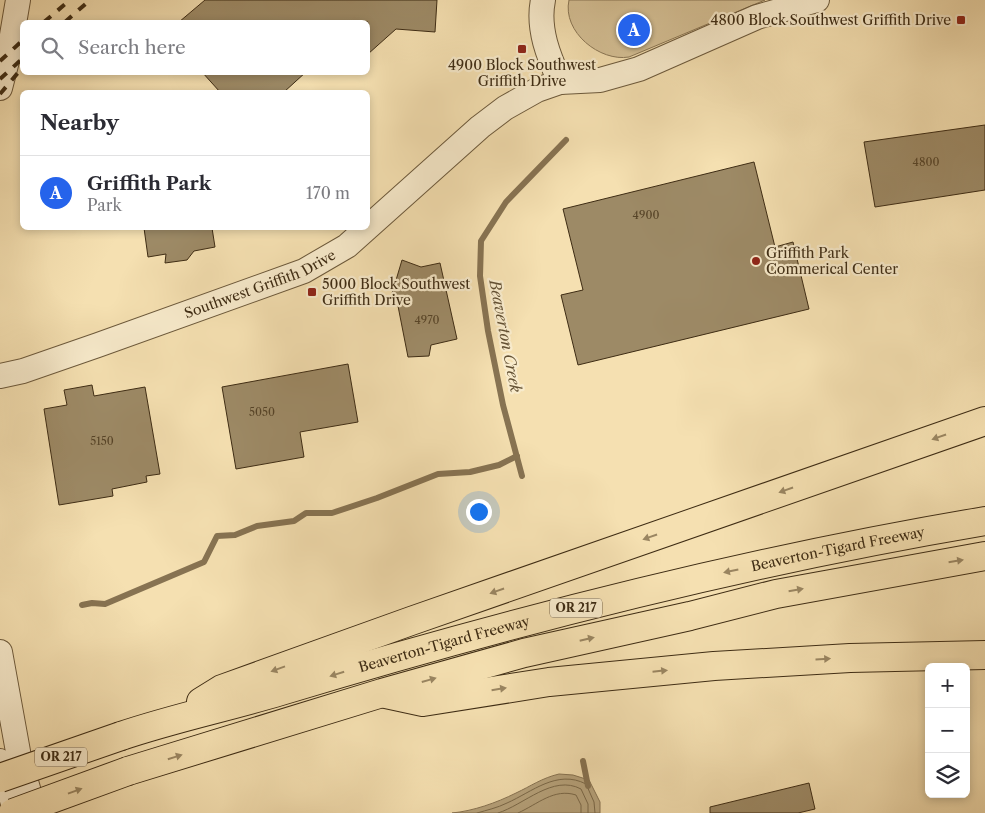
<!DOCTYPE html>
<meta charset="utf-8">
<style>
body{margin:0;font-family:"Libre Caslon Text",serif;background:#f2f2f3;color:#2b2b33}
.controls{position:absolute;right:15px;bottom:15px;display:grid;overflow:hidden;border-radius:8px;box-shadow:0 2px 8px #0003}
.controls button{width:45px;height:45px;display:grid;place-items:center;padding:0;border:0;border-bottom:1px solid #e1e1e2;background:#fff;color:#2b2b33;font:25px sans-serif}
.you{position:absolute;left:478px;top:511px;width:18px;height:18px;margin:-12px;border:4px solid #fff;border-radius:50%;background:#1a73e8;box-shadow:0 0 0 8px #1a73e833}
.badge{display:grid;place-items:center;width:32px;height:32px;border-radius:50%;background:#2563eb;color:#fff;font-size:16px;font-weight:700}
.pin{position:absolute;translate:-50% -50%;border:2px solid #fff;box-shadow:0 1px 5px #0006}
.list{margin:0;padding:0;list-style:none}
h2{display:flex;justify-content:space-between;align-items:center;height:65px;margin:0;padding:0 20px;font-size:21px}
h2 small{font-size:16px;font-weight:400;color:#7c7c81}
.list li{display:grid;grid-template-columns:32px 1fr auto;gap:15px;align-items:center;box-sizing:border-box;height:75px;padding:0 20px;border-top:1px solid #e1e1e2}
.list b{display:block;font-size:19px;white-space:nowrap}
.list p{margin:0;font-size:16px;white-space:nowrap;color:#7c7c81}
.list em{font-size:16px;font-style:normal;color:#7c7c81}
.icon{flex:none;width:28px;height:28px;fill:none;stroke:currentColor;stroke-width:2;stroke-linecap:round;stroke-linejoin:round}
.map{position:relative;flex:none;width:985px;height:813px;overflow:hidden}
.search{position:absolute;background:#fff;box-shadow:0 2px 8px #0003;left:20px;top:20px;width:350px;height:55px;display:flex;align-items:center;gap:12px;box-sizing:border-box;padding:0 18px;border-radius:8px;color:#7c7c81;font-size:19px}
.panel{position:absolute;background:#fff;box-shadow:0 2px 8px #0003;left:20px;top:90px;width:350px;height:140px;border-radius:8px}
.map>svg:first-child{display:block}
.green{fill:#d6c196;stroke:#8a7655}
.water{fill:#b7a37c;stroke:#877352}
.lines{fill:none;stroke-linecap:round;stroke-linejoin:round}
.shore{stroke:#7a6848;stroke-width:1}
.stream{stroke:#877352;stroke-width:6}
.building{fill:#9d8a66;stroke:#3e2c14}
.minor-casing{stroke:#6c593b;stroke-width:26}
.highway-casing{stroke:#3e2c14;stroke-width:30}
.minor{stroke:#f8ebcc;stroke-width:24}
.highway{stroke:#f5e0b1;stroke-width:28}
.rail{stroke:#3e2c14;stroke-width:4;stroke-dasharray:9 9;stroke-linecap:butt}
.highway-bridge-casing{stroke:#3e2c14;stroke-width:30;stroke-linecap:butt}
.highway-bridge{stroke:#f5e0b1;stroke-width:28}
.oneway{fill:#9a8662}
.poi-dot{fill:#8f2418;stroke:#f8ebcc;stroke-width:2}
.labels{text-anchor:middle;stroke-width:4.5;stroke-linejoin:round;paint-order:stroke}
.number-label{font-size:11px;fill:#564428}
.shield{fill:#f8ebcc;stroke:#76654b;stroke-width:1}
.shield-label{font-size:12px;font-weight:bold;fill:#3e2c14}
.poi-label{font-size:14px;fill:#3e2c14;stroke:#f8ebcc;text-anchor:start}
.street-label{font-size:14px;fill:#3e2c14;stroke:#f8ebcc}
.water-label{font-size:15px;font-style:italic;fill:#625033;stroke:#f8ebcc}
</style>
<div class="map">
<svg width="985" height="813" viewBox="0 0 985 813">
<rect width="100%" height="100%" fill="#f5e0b1"/>
<filter id="stains"><feTurbulence type="fractalNoise" baseFrequency=".004" numOctaves="4"/><feColorMatrix values="0 0 0 0 .2 0 0 0 0 .09 0 0 0 0 .02 0 0 0 .5 -.17"/></filter>
<radialGradient id="worn" r=".72"><stop offset=".6" stop-color="#630" stop-opacity="0"/><stop offset="1" stop-color="#630" stop-opacity=".3"/></radialGradient>
<path class="green" d="M569 0H765L629 57C600 62 562 32 569 0Z"/>
<path class="water" d="M559 774 573 775 589 780 600 802V813H452C473 811 496 803 516 793 531 786 542 778 559 774Z"/>
<g class="lines">
<g class="shore">
<path d="M477 813C487 810 497 808 507 803 532 792 557 769 586 784L594 802 595 813"/>
<path d="M498 813C524 805 553 774 581 789L588 804V813"/>
<path d="M518 813C538 804 554 788 576 795L581 805V813"/>
</g>
<g class="stream">
<path d="M522 476 503 405 488 331 480 276 481 241 506 202 566 140"/>
<path d="M82 605 92 603 105 604 204 562 217 536 235 535 257 526 294 521 306 513H332L377 498 438 474 470 472 499 465 517 456"/>
<path d="M583 761 588 786"/>
</g>
</g>
<g class="building">
<path d="M205 0H437L435 32 396 29 368 54V22H179Z"/>
<path d="M202 72H306L284 92H220Z"/>
<path d="M985 125V190L875 207 864 142Z"/>
<path d="M754 162 775 247 793 242 809 309 578 365 561 295 583 290 563 209Z"/>
<path d="M144 228H212L215 247 194 251 187 260 165 263 166 254 148 257Z"/>
<path d="M402 260 421 267 440 263 457 339 431 345 429 356 408 357 397 301 391 297Z"/>
<path d="M348 364 358 422 300 432 304 457 236 469 222 387Z"/>
<path d="M92 385 94 396 145 387 160 474 146 476 147 482 112 489 113 496 59 505 44 409 67 405 64 390Z"/>
<path d="M809 783 815 809 798 813H710V807Z"/>
</g>
<g class="lines">
<defs>
<g id="minor">
<path d="M543 0C537 29 549 57 560 82"/>
<path d="M0 88 9 53 18 0"/>
<path id="s1" d="M0 376 23 371 98 345 304 271 347 246 480 127 505 108 537 90 560 82 600 80 639 69 757 17 817 0"/>
<path d="M0 652 19 757 35 813"/>
<path d="M0 761 16 813"/>
</g>
<g id="highway">
<path d="M386 694 423 702 549 682 714 666 850 658 985 655"/>
<path d="M201 702 222 689 411 621 985 421"/>
<path id="s2" d="M121 736C174 718 228 707 281 691 512 621 747 561 985 521"/>
<path d="M128 771 382 693 524 653 690 616 776 594 985 556"/>
</g>
</defs>
<use href="#minor" class="minor-casing"/>
<use href="#highway" class="highway-casing"/>
<use href="#minor" class="minor"/>
<use href="#highway" class="highway"/>
<g class="rail">
<path d="M44 22 70 0"/>
<path d="M65 22 90 0"/>
<path d="M0 61 22 41"/>
<path d="M0 79 22 59"/>
<path d="M0 94 22 68"/>
</g>
<defs>
<g id="highway-bridge">
<path d="M0 778 121 736"/>
<path d="M13 813 128 771"/>
</g>
</defs>
<use href="#highway-bridge" class="highway-bridge-casing"/>
<use href="#highway-bridge" class="highway-bridge"/>
</g>
<defs><path id="oneway-solid" d="M-6-.8H1V-3.2L6.5 0L1 3.2V.8H-6Z" transform="scale(1.25)"/></defs>
<g class="oneway">
<use href="#oneway-solid" transform="translate(939 437) rotate(161)"/>
<use href="#oneway-solid" transform="translate(786 490) rotate(161)"/>
<use href="#oneway-solid" transform="translate(650 537) rotate(161)"/>
<use href="#oneway-solid" transform="translate(956 561) rotate(-9)"/>
<use href="#oneway-solid" transform="translate(731 571) rotate(168)"/>
<use href="#oneway-solid" transform="translate(796 590) rotate(-10)"/>
<use href="#oneway-solid" transform="translate(497 591) rotate(161)"/>
<use href="#oneway-solid" transform="translate(587 639) rotate(-13)"/>
<use href="#oneway-solid" transform="translate(823 659) rotate(-3)"/>
<use href="#oneway-solid" transform="translate(278 669) rotate(160)"/>
<use href="#oneway-solid" transform="translate(660 671) rotate(-6)"/>
<use href="#oneway-solid" transform="translate(337 674) rotate(163)"/>
<use href="#oneway-solid" transform="translate(429 680) rotate(-16)"/>
<use href="#oneway-solid" transform="translate(499 689) rotate(-9)"/>
<use href="#oneway-solid" transform="translate(175 757) rotate(-17)"/>
<use href="#oneway-solid" transform="translate(75 791) rotate(-20)"/>
</g>
<g class="poi-dot">
<rect x="956" y="15" width="10" height="10" rx="2.5"/>
<rect x="517" y="44" width="10" height="10" rx="2.5"/>
<circle cx="756" cy="261" r="5"/>
<rect x="307" y="287" width="10" height="10" rx="2.5"/>
</g>
<g class="labels">
<g class="number-label">
<text x="926" y="166">4800</text>
<text x="646" y="219">4900</text>
<text x="427" y="324">4970</text>
<text x="262" y="416">5050</text>
<text x="102" y="445">5150</text>
</g>
<g class="shield">
<rect x="550" y="598.5" width="52" height="19" rx="4"/>
<rect x="35" y="747.5" width="52" height="19" rx="4"/>
</g>
<g class="shield-label">
<text x="576" y="612">OR 217</text>
<text x="61" y="761">OR 217</text>
</g>
<g class="poi-label">
<text x="951" y="25" text-anchor="end">4800 Block Southwest Griffith Drive</text>
<text x="522" y="70" text-anchor="middle">4900 Block Southwest<tspan x="522" dy="16">Griffith Drive</tspan></text>
<text x="766" y="258">Griffith Park<tspan x="766" dy="16">Commerical Center</tspan></text>
<text x="322" y="289">5000 Block Southwest<tspan x="322" dy="16">Griffith Drive</tspan></text>
</g>
<g class="street-label">
<text dy="5" stroke="none"><textPath href="#s1" startOffset="276">Southwest Griffith Drive</textPath></text>
<text dy="5" stroke="none"><textPath href="#s2" startOffset="741">Beaverton-Tigard Freeway</textPath></text>
<text dy="5" stroke="none"><textPath href="#s2" startOffset="336">Beaverton-Tigard Freeway</textPath></text>
</g>
<g class="water-label">
<text transform="translate(505 336) rotate(79)" y="5">Beaverton Creek</text>
</g>
</g>
<rect width="100%" height="100%" filter="url(#stains)"/>
<rect width="100%" height="100%" fill="url(#worn)"/>
</svg>
<div class="controls">
<button>+</button>
<button>−</button>
<button><svg class="icon" aria-label="layers" viewBox="0 0 24 24"><path d="M12 4l9 5-9 5-9-5zM3 14l9 5 9-5"/></svg></button>
</div>
<div class="you"></div>
<div class="pin badge" style="left:634px;top:30px">A</div>
<div class="search"><svg class="icon" aria-label="search" viewBox="0 0 24 24"><circle cx="10" cy="10" r="6"/><path d="M15 15l6 6"/></svg>Search here</div>
<section class="panel">
<h2>Nearby<small></small></h2>
<ul class="list">
<li><span class="badge">A</span><div><b>Griffith Park</b><p>Park</p></div><em>170 m</em></li>
</ul>
</section>
</div>
